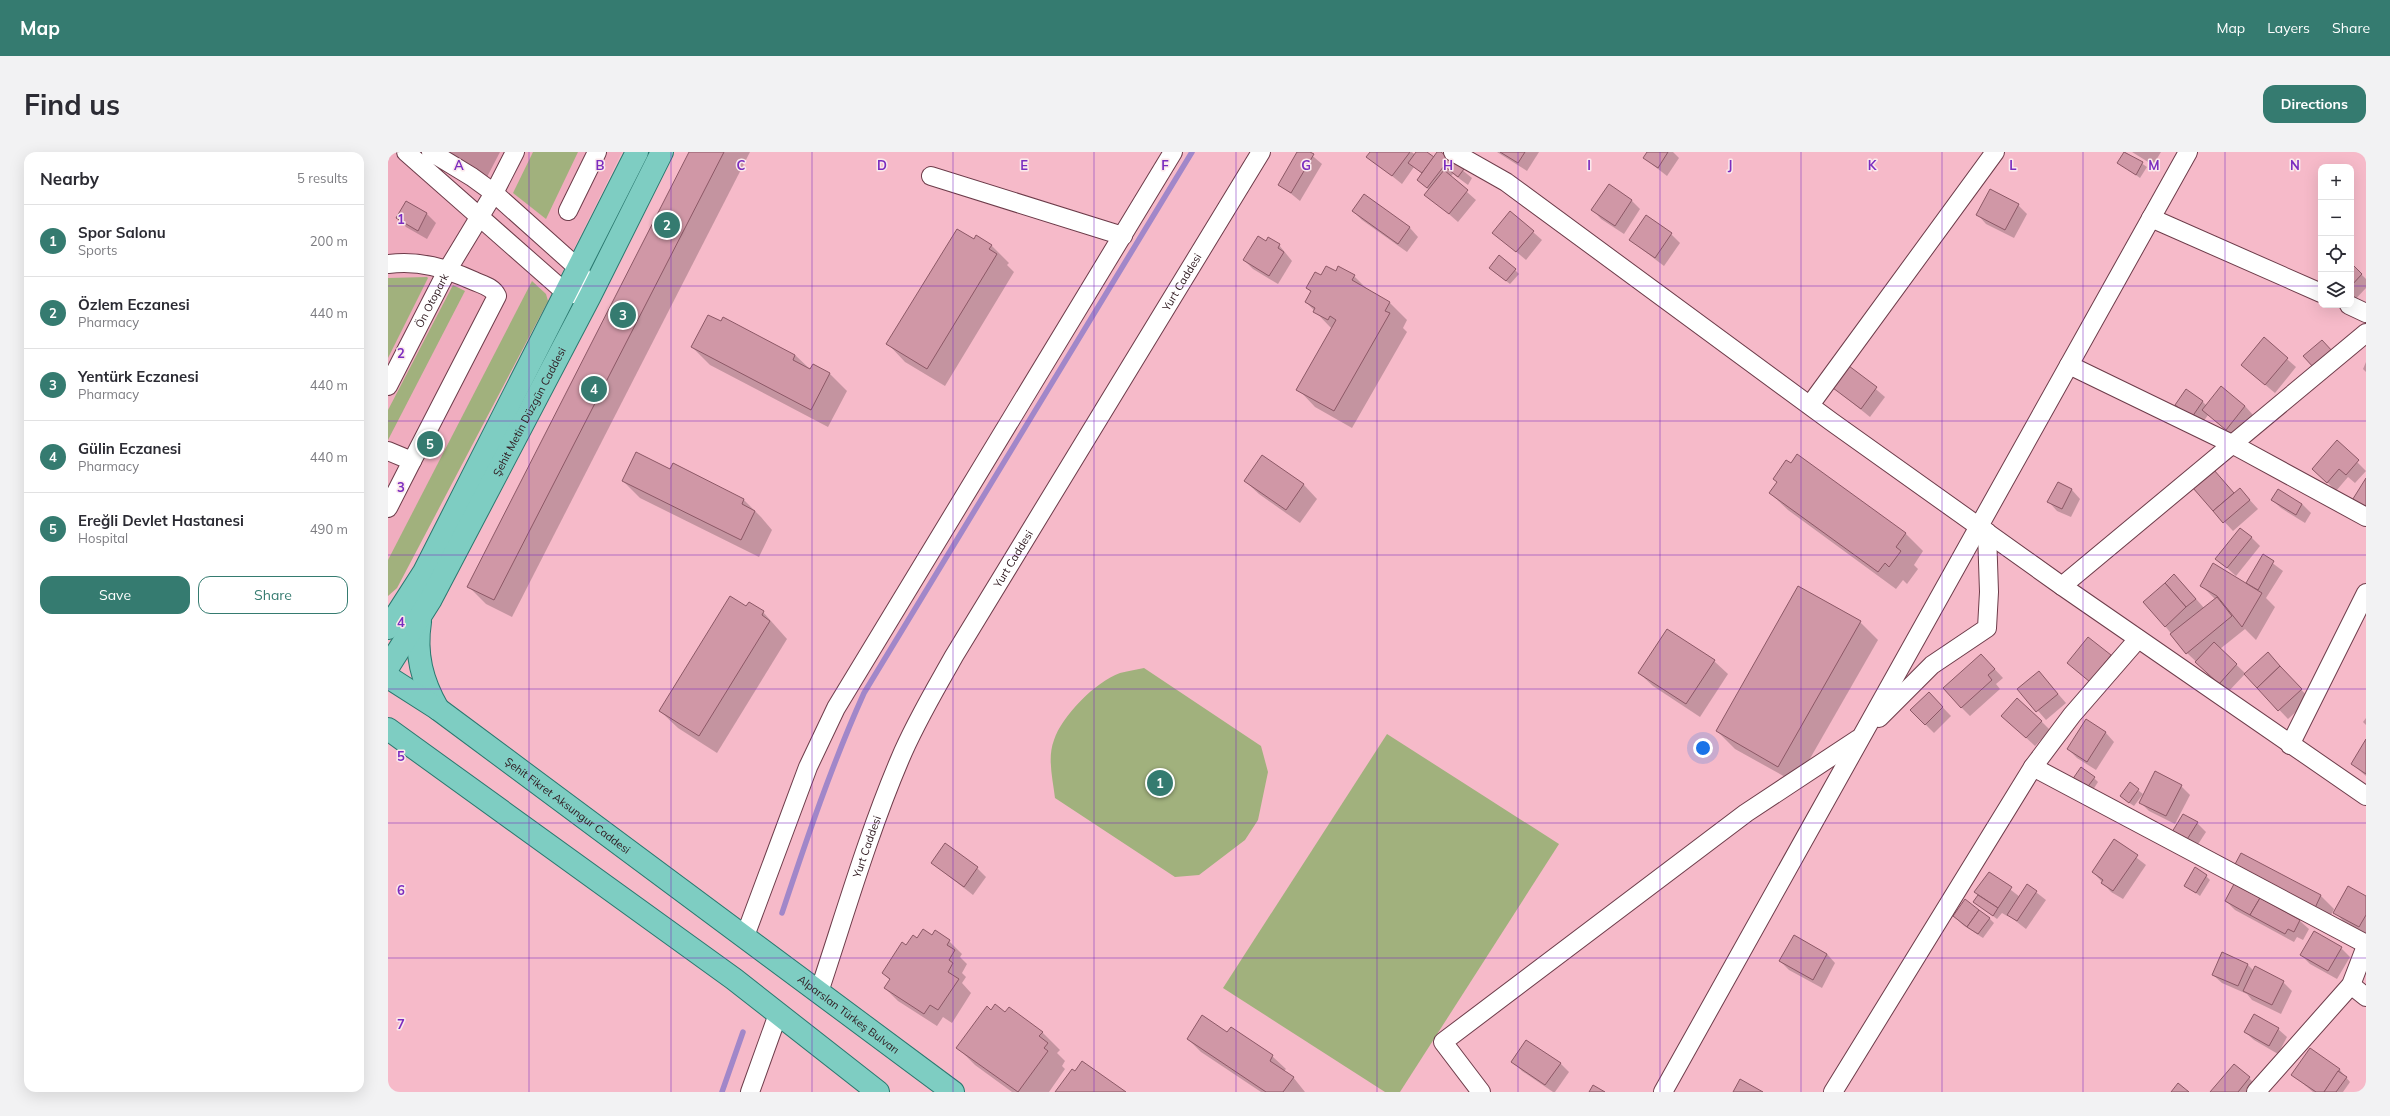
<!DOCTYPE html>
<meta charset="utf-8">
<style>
body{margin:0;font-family:Mulish,sans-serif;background:#f2f2f3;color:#2b2b33}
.controls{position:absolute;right:12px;top:12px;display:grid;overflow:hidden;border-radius:8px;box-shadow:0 4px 16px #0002}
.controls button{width:36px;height:36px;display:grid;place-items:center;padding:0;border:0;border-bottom:1px solid #e1e1e2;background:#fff;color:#2b2b33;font:20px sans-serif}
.you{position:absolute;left:1315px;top:596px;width:14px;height:14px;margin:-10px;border:3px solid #fff;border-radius:50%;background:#1a73e8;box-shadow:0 0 0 6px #1a73e833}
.badge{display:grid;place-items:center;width:26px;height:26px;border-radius:50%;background:#357b70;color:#fff;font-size:13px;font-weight:700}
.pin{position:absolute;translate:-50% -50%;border:2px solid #fff;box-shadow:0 1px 4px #0006}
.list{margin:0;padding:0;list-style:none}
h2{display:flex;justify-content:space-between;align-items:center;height:52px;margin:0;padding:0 16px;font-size:17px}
h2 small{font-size:13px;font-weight:400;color:#7c7c81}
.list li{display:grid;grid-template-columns:26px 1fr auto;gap:12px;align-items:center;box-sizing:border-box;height:72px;padding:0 16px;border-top:1px solid #e1e1e2}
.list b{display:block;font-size:15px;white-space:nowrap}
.list p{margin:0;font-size:13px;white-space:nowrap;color:#7c7c81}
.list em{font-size:13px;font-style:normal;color:#7c7c81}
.actions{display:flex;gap:8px;padding:12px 16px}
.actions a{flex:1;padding:9px 0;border:1px solid #357b70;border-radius:12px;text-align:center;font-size:14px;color:#357b70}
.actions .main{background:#357b70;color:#fff}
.icon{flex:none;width:22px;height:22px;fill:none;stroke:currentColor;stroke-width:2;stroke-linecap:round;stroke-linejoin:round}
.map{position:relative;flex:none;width:1978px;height:940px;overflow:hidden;border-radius:12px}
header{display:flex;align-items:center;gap:24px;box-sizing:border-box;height:56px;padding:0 20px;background:#357b70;color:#fff}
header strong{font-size:19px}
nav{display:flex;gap:22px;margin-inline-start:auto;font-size:14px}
.intro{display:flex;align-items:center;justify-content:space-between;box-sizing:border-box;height:96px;padding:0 24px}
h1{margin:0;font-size:28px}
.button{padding:10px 18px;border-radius:12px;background:#357b70;color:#fff;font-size:14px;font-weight:700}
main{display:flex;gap:24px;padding:0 24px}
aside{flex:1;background:#fff;border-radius:12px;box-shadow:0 4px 16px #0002}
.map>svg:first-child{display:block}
.built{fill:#f0adbf}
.green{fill:#a1b17d}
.shadow{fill:#0003}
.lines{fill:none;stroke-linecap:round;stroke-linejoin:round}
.stream{stroke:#a187c9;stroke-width:5.5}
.building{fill:#d097a6;stroke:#8c5866}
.minor-casing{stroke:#6d3c4a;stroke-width:20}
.major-casing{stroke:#2a786f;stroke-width:24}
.minor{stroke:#fff;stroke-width:18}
.major{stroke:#7ecdc2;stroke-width:22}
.grid{fill:none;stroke:#7b2cbf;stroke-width:1;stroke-opacity:0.55}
.labels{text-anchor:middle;stroke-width:3;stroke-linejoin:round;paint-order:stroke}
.street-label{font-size:11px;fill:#2e181e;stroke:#fbe8ec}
.grid-label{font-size:13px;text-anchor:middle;font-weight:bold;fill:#7b2cbf;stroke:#fbe8ec;stroke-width:3;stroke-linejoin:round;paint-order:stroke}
</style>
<header>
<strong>Map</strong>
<nav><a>Map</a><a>Layers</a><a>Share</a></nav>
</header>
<div class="intro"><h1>Find us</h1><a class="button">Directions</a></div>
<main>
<aside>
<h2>Nearby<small>5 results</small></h2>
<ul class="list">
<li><span class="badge">1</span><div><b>Spor Salonu</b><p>Sports</p></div><em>200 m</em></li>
<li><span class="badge">2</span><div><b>Özlem Eczanesi</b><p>Pharmacy</p></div><em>440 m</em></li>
<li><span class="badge">3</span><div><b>Yentürk Eczanesi</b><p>Pharmacy</p></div><em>440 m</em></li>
<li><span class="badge">4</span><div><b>Gülin Eczanesi</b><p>Pharmacy</p></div><em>440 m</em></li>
<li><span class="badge">5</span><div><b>Ereğli Devlet Hastanesi</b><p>Hospital</p></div><em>490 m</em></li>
</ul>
<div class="actions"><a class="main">Save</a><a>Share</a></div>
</aside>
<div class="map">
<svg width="1978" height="940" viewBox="0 0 1978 940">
<rect width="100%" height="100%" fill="#f6bac9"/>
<path class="built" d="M0 0H234L160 149 9 436 0 444Z"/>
<g class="green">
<path d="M145 0H190L158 67 125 41Z"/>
<path d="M39 125 40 126 0 206V126Z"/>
<path d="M144 129 158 142 160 149 9 436 0 444V408Z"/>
<path d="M65 133 77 139 0 288V258Z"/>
<path d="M756 516 873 594 880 620 870 668 857 688 811 723 787 725 667 646C665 628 659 606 666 588 674 564 707 530 732 521 739 519 748 518 756 516Z"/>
<path d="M999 582 1171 692 1012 940H997L835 836Z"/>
</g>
<g class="shadow">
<path d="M51 0H112L98 27Z"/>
<path d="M303 0H362L124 465 98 452 81 435Z"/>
<path d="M910 0H920L934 12 912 49 891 32Z"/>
<path d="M983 0H1024L1027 3 1030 0H1038L1046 6 1052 0 1084 26 1080 33 1065 22 1062 25 1088 48 1070 70 1038 42 1041 38 1030 28 1035 22 1026 15 1014 32 979 4Z"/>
<path d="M1109 0H1151L1139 19Z"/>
<path d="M1261 0H1285L1291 6 1279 24 1256 6Z"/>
<path d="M1737 0 1759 15 1752 26 1731 11Z"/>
<path d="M1744 0H1773L1765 13Z"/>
<path d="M976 44 1022 76 1030 85 1019 100 974 68 965 59Z"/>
<path d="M1244 49 1252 57 1236 82 1213 67 1205 58Z"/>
<path d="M18 50 39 62 48 71 39 87 18 75 9 66Z"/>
<path d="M1630 53 1639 62 1626 86 1598 72 1590 63Z"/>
<path d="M1145 80 1154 88 1138 108 1106 81Z"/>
<path d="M1283 82 1292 91 1276 114 1242 88Z"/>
<path d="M586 89 603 93 621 111 619 113 626 120 557 234 517 210 500 192Z"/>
<path d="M878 90 891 93 904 109 890 132 865 117 856 108Z"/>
<path d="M1963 112 1978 127V136L1963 152Z"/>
<path d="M1127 118 1131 122 1122 132 1106 120Z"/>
<path d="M948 120 966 124 981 139 1002 151 1019 168 1015 176 1019 180 964 276 927 255 910 237 944 177 918 150 924 141 919 136 933 124Z"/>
<path d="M1876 187 1908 215 1887 241 1863 221Z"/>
<path d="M304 195 407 203 423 218 442 222 459 239 440 275 322 213Z"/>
<path d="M1978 210V220L1975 217Z"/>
<path d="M1462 215 1497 245 1482 265 1446 236Z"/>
<path d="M1814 249 1819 254H1857L1865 263 1847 286 1820 263 1813 273 1788 253Z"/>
<path d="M1949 290 1978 319 1967 331 1960 325 1948 339 1934 325Z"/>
<path d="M1409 304 1518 382 1535 399 1526 413 1530 417 1519 432 1515 428 1508 437 1400 358 1382 341Z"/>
<path d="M874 305 916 333 929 347 912 371 871 342 857 329Z"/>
<path d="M285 313 356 348 373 365 384 378 371 405 252 346 235 329 282 318Z"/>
<path d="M1834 328 1846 342 1860 346 1870 357 1845 379 1806 337Z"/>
<path d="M1670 331 1684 338 1692 347 1683 365 1669 359 1661 350Z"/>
<path d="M1890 338 1914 352 1923 361 1917 371 1893 356 1884 348Z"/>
<path d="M1863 385 1872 394 1848 424 1829 407Z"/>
<path d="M1875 404 1895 419 1878 446 1887 455 1868 488 1857 477 1832 497 1858 522 1888 511 1922 547 1900 567 1857 522 1840 540 1799 501 1777 474 1795 432 1816 456 1827 447 1813 433 1858 432Z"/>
<path d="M1411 435 1472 470 1490 488 1408 631 1347 597 1329 579Z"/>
<path d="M358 455 375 460 399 487 329 601 290 576 272 559Z"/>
<path d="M1279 478 1326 509 1340 522 1312 565 1265 534 1251 521Z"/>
<path d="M1602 512 1615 526 1608 532 1612 537 1582 564 1573 555Z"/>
<path d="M1651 520 1678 551 1658 568 1631 537Z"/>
<path d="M1541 541 1563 564 1546 581 1523 558Z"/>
<path d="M1978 566V573L1975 570Z"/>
<path d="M1698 568 1718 581 1726 590 1708 618 1689 606 1680 597Z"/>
<path d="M1653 569 1662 578 1647 594 1623 572Z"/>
<path d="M1978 589V624L1964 612Z"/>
<path d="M1706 626 1710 630 1703 641 1690 632Z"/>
<path d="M1742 632 1755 642 1746 654 1737 648Z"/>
<path d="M1793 634 1802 643 1787 672 1761 659 1752 650Z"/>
<path d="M1809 671 1818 680 1807 697 1794 689Z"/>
<path d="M1727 689 1758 713 1735 747 1723 740 1705 720Z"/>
<path d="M1853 702 1933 744 1946 757 1939 771Z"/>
<path d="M544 711 589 716 598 725 585 743Z"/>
<path d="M1601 721 1632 745 1640 734 1658 748 1638 777 1620 763 1619 764 1614 761 1609 767 1586 750 1591 744 1588 740Z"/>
<path d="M1818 724 1822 728 1812 744 1797 733Z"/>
<path d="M1846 733 1912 769 1921 777 1915 788 1909 785 1906 790 1847 758 1838 749Z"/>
<path d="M1978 746V782L1955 769 1947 760Z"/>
<path d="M1566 764 1602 767 1606 771 1595 786 1575 773Z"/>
<path d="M1926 780 1953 796 1962 805 1949 827 1922 812 1913 803Z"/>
<path d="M544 785 561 789 574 802 572 805 579 812 574 821 578 825 574 831 583 841 564 871 555 865 549 874 510 849 497 836 502 828 495 821 519 794 529 787Z"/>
<path d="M1439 802 1447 811 1434 836 1401 818 1392 809Z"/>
<path d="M1860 813 1866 819 1895 830 1904 839 1893 862 1864 848 1859 842 1834 831 1825 823Z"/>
<path d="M603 859 618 861 654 880 672 898 669 901 677 909 674 914 677 917 661 940H624L587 913 570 896Z"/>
<path d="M1890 877 1899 885 1890 902 1866 888 1857 880Z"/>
<path d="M840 882 884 904 898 917 896 919 905 925 917 940H873L813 900 800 887Z"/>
<path d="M1125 910 1172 911 1181 920 1167 940H1165L1134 919Z"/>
<path d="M1846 913 1861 926 1874 940H1823Z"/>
<path d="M1951 917 1962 930 1955 940H1925L1905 923Z"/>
</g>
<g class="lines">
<g class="stream">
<path d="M394 761C419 686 444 612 476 541L804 0"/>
<path d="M334 940 355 880"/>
</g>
</g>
<g class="building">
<path d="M301 0H336L106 448 79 435Z"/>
<path d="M909 0H922L926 2 903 41 890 33Z"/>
<path d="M982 0H1022L1004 24 978 5Z"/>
<path d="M1028 0H1039L1046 5 1034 21 1020 11Z"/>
<path d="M1049 0H1053L1076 17 1070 25 1056 14 1039 36 1029 28Z"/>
<path d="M1112 0H1137L1130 11Z"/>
<path d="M1259 0H1280L1270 16 1255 6Z"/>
<path d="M1736 0 1755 10 1748 23 1729 11Z"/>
<path d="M1056 18 1080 38 1061 62 1036 43Z"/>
<path d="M1221 32 1244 48 1227 74 1203 58Z"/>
<path d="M1602 37 1631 52 1617 78 1588 63Z"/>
<path d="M976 42 1022 75 1010 92 964 59Z"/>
<path d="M18 49 39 61 30 79 8 66Z"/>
<path d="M1122 59 1146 79 1128 100 1104 81Z"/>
<path d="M1258 63 1284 81 1267 106 1241 88Z"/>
<path d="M569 77 586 87 588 83 604 93 601 97 609 102 539 217 498 192Z"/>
<path d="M870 84 878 89 880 85 892 92 890 96 896 100 881 124 855 108Z"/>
<path d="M1111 103 1128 117 1118 129 1101 116Z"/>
<path d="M1963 111 1974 122 1963 134Z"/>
<path d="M938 114 948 119 950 114 967 123 964 128 1002 150 997 159 1002 161 946 259 908 238 948 168 942 164 940 168 925 160 927 156 917 150 923 139 918 136 927 120 933 123Z"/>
<path d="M320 163 333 169 335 165 407 203 405 208 422 217 425 212 442 221 423 258 303 195Z"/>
<path d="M1876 185 1900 206 1877 233 1853 213Z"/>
<path d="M1934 188 1945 200 1926 216 1915 204Z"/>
<path d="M1461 214 1489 235 1473 257 1445 236Z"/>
<path d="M1833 234 1857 254 1838 278 1814 258Z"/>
<path d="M1798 237 1815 249 1804 265 1787 253Z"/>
<path d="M1949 288 1971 308 1958 323 1951 317 1939 331 1924 317Z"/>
<path d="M248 300 282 317 285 311 356 347 354 352 367 359 353 388 234 329Z"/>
<path d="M1409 302 1518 381 1508 395 1513 399 1501 415 1497 411 1490 420 1381 341 1389 330 1385 327 1398 308 1403 311Z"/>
<path d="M874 303 916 332 898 358 856 329Z"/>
<path d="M1826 318 1846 341 1825 359 1805 336Z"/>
<path d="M1978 326V360L1963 350Z"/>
<path d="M1670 330 1684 337 1674 357 1659 350Z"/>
<path d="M1852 336 1862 348 1835 371 1825 359Z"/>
<path d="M1890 337 1914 352 1908 363 1883 348Z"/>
<path d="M1852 376 1864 385 1839 416 1827 407Z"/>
<path d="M1875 402 1886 409 1870 438 1858 431Z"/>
<path d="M1825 411 1874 441 1854 475 1829 444 1812 434Z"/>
<path d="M1786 422 1808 447 1798 455 1777 431Z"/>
<path d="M1777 431 1798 455 1777 475 1755 450Z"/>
<path d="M1410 434 1473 469 1390 615 1328 579Z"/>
<path d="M342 444 358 454 361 450 376 459 374 463 382 469 311 584 271 559Z"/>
<path d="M1829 445 1844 464 1798 502 1782 482Z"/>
<path d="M1279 477 1327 508 1298 552 1250 521Z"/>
<path d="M1700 485 1723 503 1702 530 1679 511Z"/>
<path d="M1826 490 1849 512 1831 532 1807 510Z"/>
<path d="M1880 500 1892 514 1869 536 1856 522Z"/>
<path d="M1593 502 1607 517 1600 523 1604 528 1573 556 1555 536Z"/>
<path d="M1892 514 1914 537 1890 559 1869 536Z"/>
<path d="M1651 519 1670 542 1648 560 1629 537Z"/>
<path d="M1541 540 1555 555 1537 573 1522 558Z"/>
<path d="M1629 546 1654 569 1638 586 1613 564Z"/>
<path d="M1698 567 1718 580 1699 610 1679 597Z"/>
<path d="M1978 587V622L1963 612Z"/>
<path d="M1693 615 1707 625 1698 637 1684 628Z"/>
<path d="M1767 619 1794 633 1778 664 1751 651Z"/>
<path d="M1742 630 1751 637 1741 651 1732 644Z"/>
<path d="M1795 662 1810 670 1798 689 1784 680Z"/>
<path d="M1726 687 1750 703 1725 739 1713 731 1715 728 1704 720Z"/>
<path d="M557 691 590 715 576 735 543 711Z"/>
<path d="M1853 701 1933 743 1926 758 1845 716Z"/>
<path d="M1807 715 1819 723 1808 741 1796 734Z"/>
<path d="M1601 720 1624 735 1610 756 1586 740Z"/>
<path d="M1639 732 1649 739 1629 769 1619 763Z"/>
<path d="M1846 732 1872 746 1862 763 1837 749Z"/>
<path d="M1960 734 1978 744V763L1971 775 1945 761Z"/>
<path d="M1590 743 1610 756 1605 764 1585 750Z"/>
<path d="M1872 746 1912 768 1906 780 1900 777 1897 782 1862 763Z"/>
<path d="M1577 747 1591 758 1579 775 1565 764Z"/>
<path d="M1591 758 1602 766 1590 782 1579 775Z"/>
<path d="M535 777 544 783 547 778 562 788 559 793 567 798 561 808 565 811 560 820 571 827 550 858 542 853 536 862 496 836 502 827 494 821 514 790 518 793 525 783 529 786Z"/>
<path d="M1926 779 1954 795 1940 819 1912 803Z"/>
<path d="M1406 783 1439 802 1425 828 1391 809Z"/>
<path d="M1834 800 1860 812 1850 834 1824 823Z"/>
<path d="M1867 814 1896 829 1884 853 1855 839Z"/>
<path d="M607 852 617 860 621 855 655 880 651 884 660 891 656 896 660 899 630 940 568 896 599 854 603 858Z"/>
<path d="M1866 862 1891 876 1881 894 1856 880Z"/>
<path d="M814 863 839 880 843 875 885 903 882 909 906 925 895 940H878L799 887Z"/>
<path d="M1138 888 1173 911 1157 933 1123 910Z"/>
<path d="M1922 896 1952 917 1936 940H1928L1903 923Z"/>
<path d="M694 909 738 940H667L684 917 687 919Z"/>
<path d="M1846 912 1862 925 1850 940H1822Z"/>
<path d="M1950 919 1959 925 1948 940H1936Z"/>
<path d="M1352 927 1375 940H1345Z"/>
<path d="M1790 931 1801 940H1783Z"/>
<path d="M1205 933 1217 940H1201Z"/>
</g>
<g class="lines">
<defs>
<g id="minor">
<path d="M18 0 178 141 202 144 191 117 106 41 84 25 43 0"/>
<path d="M1065 0 1118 30 1444 270 1674 434 1978 644"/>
<path d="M543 24 735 84"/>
<path d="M180 59 209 0"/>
<path d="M1763 66 1933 141"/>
<path d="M0 112C32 108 57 116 86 129 95 133 105 135 109 144L24 309"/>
<path d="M1961 153 1978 161"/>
<path d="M1681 213 1844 292 1978 365"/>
<path id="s1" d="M0 234 60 117 106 41 127 0"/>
<path d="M1422 253 1607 0"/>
<path d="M0 299 24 309 0 356"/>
<path d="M1674 434 1978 181"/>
<path d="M1491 566 1544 513 1599 476 1601 440 1599 380"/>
<path d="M1902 593 1978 441"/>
<path d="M1645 615 1978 792"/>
<path d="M357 784 420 615 448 556 785 0"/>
<path d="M1963 833 1978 845"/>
<path id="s2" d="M431 840C457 762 480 682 512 607 527 571 547 538 566 504L873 0"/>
<path d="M362 940 390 862"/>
<path d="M1093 940 1055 890 1358 661 1470 587"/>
<path d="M1275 940 1800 0"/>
<path d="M1445 940 1645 615 1684 563 1750 487"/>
<path d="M1868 940 1963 833 1978 794"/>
</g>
<g id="major">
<path d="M32 470C27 502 34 529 50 557"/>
<path d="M0 476 36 420 249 0"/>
<path id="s3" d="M0 515 43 447 202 144 274 0"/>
<path id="s4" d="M0 525 50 557 565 940"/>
<path d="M0 577 346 827 490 940"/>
</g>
</defs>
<use href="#minor" class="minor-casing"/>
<use href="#major" class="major-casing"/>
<use href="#minor" class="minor"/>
<use href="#major" class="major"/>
</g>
<path class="grid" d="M141 0V940M283 0V940M424 0V940M565 0V940M706 0V940M848 0V940M989 0V940M1130 0V940M1272 0V940M1413 0V940M1554 0V940M1695 0V940M1837 0V940M0 134H1933M1963 134H1978M0 269H1978M0 403H1978M0 537H1978M0 671H1978M0 806H1978"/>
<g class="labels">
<g class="street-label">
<text dy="4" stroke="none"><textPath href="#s2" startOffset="801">Yurt Caddesi</textPath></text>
<text dy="4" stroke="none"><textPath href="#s1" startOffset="96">Ön Otopark</textPath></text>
<text dy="4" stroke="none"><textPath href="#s3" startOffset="292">Şehit Metin Düzgün Caddesi</textPath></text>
<text dy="4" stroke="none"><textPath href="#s2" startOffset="477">Yurt Caddesi</textPath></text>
<text dy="4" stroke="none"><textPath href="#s4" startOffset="221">Şehit Fikret Aksungur Caddesi</textPath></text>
<text dy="4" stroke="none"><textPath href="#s2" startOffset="153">Yurt Caddesi</textPath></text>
<text dy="4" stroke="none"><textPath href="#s4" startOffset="571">Alparslan Türkeş Bulvarı</textPath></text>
</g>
</g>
<g class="grid-label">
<text x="71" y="18">A</text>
<text x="212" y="18">B</text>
<text x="353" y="18">C</text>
<text x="494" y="18">D</text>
<text x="636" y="18">E</text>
<text x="777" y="18">F</text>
<text x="918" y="18">G</text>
<text x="1060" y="18">H</text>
<text x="1201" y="18">I</text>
<text x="1342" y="18">J</text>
<text x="1484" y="18">K</text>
<text x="1625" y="18">L</text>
<text x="1766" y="18">M</text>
<text x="1907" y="18">N</text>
<text x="13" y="72">1</text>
<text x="13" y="206">2</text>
<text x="13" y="340">3</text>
<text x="13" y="475">4</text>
<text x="13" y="609">5</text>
<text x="13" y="743">6</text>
<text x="13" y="877">7</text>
</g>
</svg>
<div class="controls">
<button>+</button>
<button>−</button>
<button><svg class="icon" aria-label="locate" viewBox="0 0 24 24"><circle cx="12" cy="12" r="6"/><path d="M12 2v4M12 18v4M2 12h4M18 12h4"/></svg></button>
<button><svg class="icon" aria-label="layers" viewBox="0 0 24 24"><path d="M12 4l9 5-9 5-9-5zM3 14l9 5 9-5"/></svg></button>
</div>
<div class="you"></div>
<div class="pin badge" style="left:772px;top:631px">1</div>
<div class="pin badge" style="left:279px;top:73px">2</div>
<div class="pin badge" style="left:235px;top:163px">3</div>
<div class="pin badge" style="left:206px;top:237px">4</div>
<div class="pin badge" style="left:42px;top:292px">5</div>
</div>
</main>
